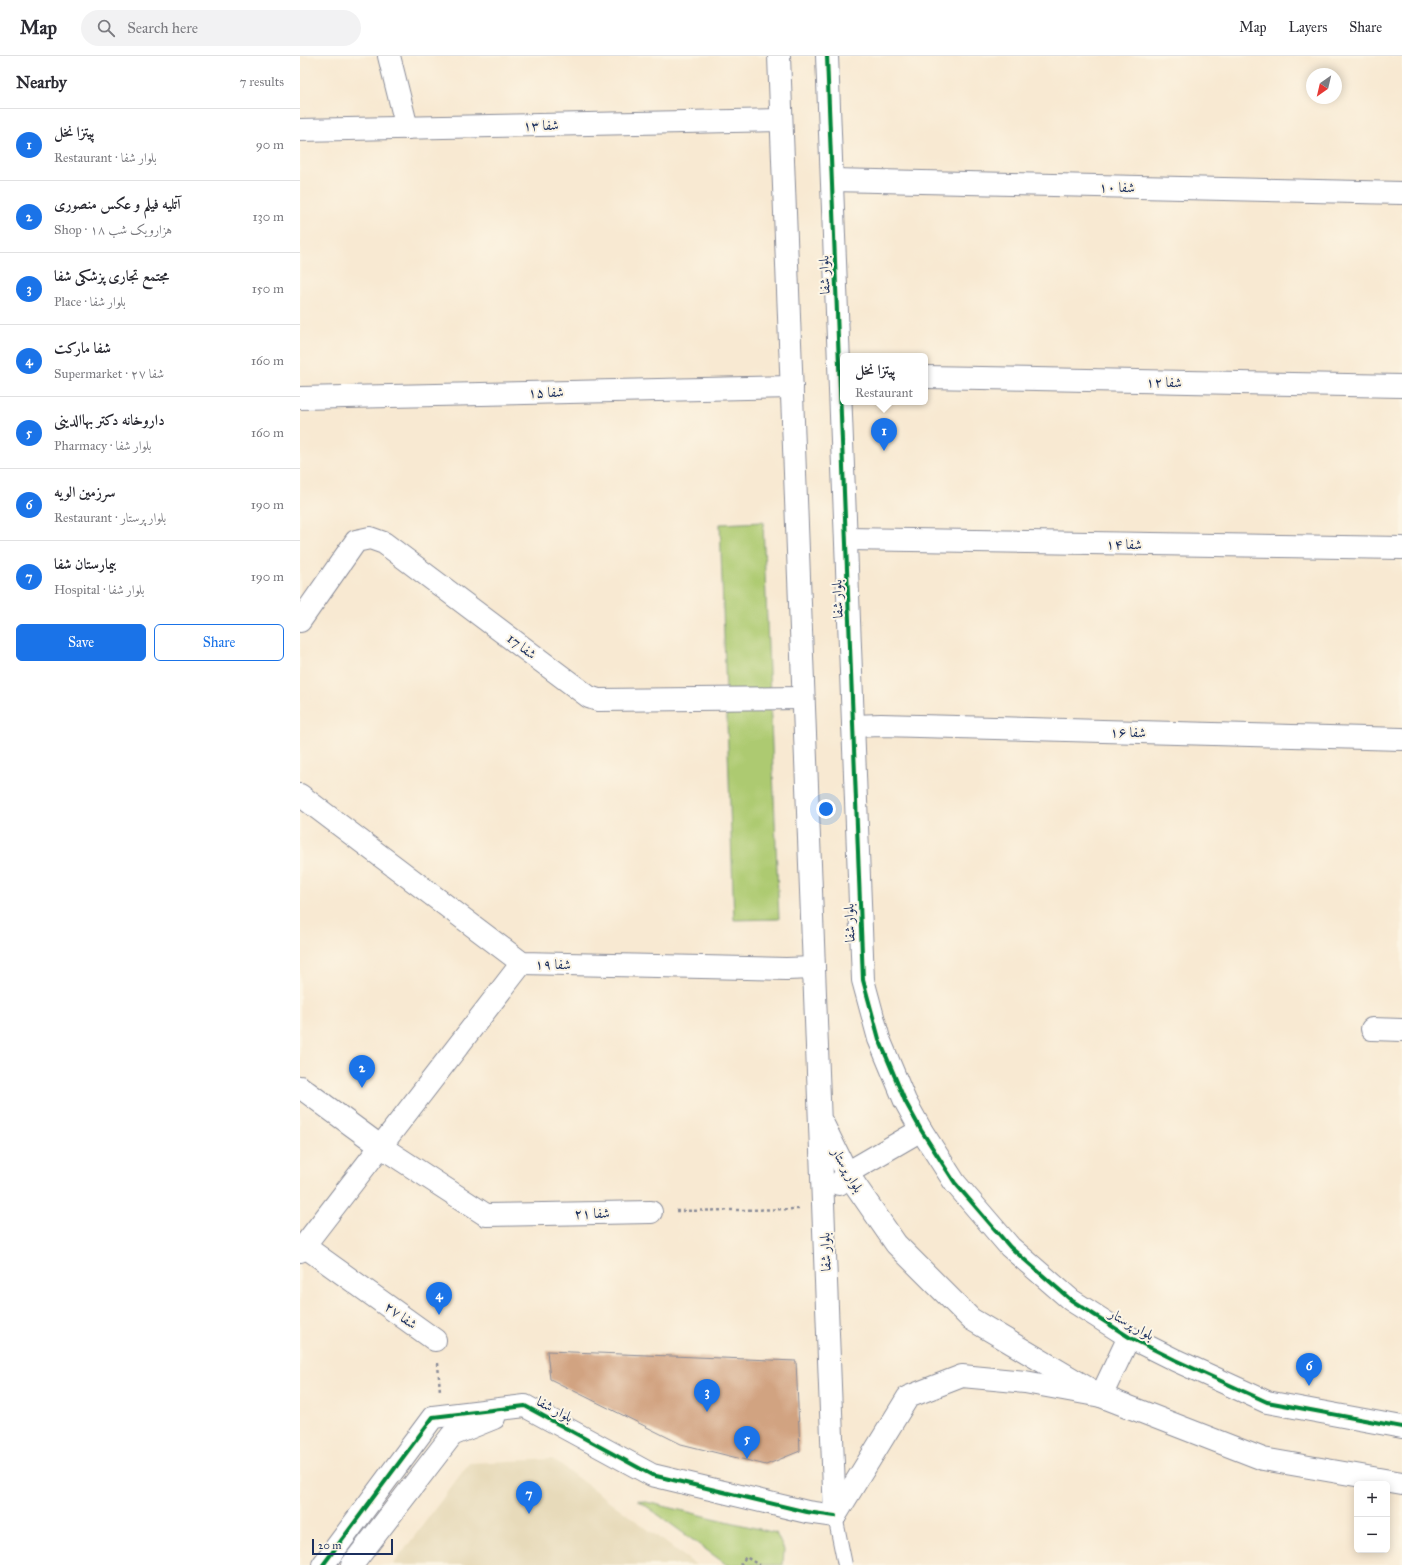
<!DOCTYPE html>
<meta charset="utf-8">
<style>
body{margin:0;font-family:"IM FELL Great Primer",Amiri,serif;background:#f2f2f3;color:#2b2b33}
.controls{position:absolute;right:12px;bottom:12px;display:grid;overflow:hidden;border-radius:6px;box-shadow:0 2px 10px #0003}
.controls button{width:36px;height:36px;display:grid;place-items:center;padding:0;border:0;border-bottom:1px solid #e1e1e2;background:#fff;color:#2b2b33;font:20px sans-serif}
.compass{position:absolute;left:1006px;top:12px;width:36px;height:36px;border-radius:50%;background:#fff;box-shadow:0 2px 10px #0003;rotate:214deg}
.scale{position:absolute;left:12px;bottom:10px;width:81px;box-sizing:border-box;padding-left:4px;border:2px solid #1b2f5e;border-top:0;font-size:11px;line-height:14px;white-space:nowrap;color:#1b2f5e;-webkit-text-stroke:3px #fcf5e5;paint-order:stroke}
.you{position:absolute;left:526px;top:753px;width:14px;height:14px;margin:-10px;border:3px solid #fff;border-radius:50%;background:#1a73e8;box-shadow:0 0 0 6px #1a73e833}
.badge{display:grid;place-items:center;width:26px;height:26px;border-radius:50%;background:#1a73e8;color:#fff;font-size:13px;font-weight:700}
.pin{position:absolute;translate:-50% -33px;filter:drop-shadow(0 1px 2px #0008)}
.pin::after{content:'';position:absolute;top:21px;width:14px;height:12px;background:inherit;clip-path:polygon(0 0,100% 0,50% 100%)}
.popup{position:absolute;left:540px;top:297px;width:88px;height:52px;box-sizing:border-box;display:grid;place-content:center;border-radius:6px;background:#fff;filter:drop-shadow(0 1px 3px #0005);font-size:13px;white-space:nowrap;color:#7c7c81}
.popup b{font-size:15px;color:#2b2b33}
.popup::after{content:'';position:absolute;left:50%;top:100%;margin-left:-8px;border:8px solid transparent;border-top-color:#fff}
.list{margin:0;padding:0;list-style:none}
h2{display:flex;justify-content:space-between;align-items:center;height:52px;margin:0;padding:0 16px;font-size:17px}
h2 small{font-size:13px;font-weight:400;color:#7c7c81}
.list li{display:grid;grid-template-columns:26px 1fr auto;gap:12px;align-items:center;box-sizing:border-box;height:72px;padding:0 16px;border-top:1px solid #e1e1e2}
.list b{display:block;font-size:15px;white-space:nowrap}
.list p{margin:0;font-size:13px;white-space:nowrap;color:#7c7c81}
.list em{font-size:13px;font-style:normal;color:#7c7c81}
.actions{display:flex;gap:8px;padding:12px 16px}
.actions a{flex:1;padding:9px 0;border:1px solid #1a73e8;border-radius:6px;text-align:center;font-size:14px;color:#1a73e8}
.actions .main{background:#1a73e8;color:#fff}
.icon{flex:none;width:22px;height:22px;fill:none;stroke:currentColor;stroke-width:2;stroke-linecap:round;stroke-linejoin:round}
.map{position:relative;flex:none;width:1102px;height:1509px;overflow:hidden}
header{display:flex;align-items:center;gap:24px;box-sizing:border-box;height:56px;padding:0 20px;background:#fff;border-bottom:1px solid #e1e1e2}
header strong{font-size:19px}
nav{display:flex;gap:22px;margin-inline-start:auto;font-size:14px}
.search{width:280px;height:36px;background:#f2f2f3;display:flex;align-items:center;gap:10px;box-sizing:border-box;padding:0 14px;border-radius:22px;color:#7c7c81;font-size:15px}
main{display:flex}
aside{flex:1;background:#fff}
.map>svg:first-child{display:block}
.built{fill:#e7daba}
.park{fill:#adca71;stroke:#647c68}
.building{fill:#d1a381}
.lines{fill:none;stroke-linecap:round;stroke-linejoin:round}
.service-casing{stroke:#8a8c98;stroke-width:16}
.minor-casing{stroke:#8a8c98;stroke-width:24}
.tertiary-casing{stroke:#8a8c98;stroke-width:24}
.path{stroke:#8a8c98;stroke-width:2.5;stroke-dasharray:3 3;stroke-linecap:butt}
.service{stroke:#fff;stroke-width:14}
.minor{stroke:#fff;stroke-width:22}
.tertiary{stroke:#fff;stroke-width:22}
.cycleway-casing{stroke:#fcf5e5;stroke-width:6}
.cycleway{stroke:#00873e;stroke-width:4}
.labels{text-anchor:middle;stroke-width:4;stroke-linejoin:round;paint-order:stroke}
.street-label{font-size:14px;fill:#1b2f5e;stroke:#fcf5e5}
</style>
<header>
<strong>Map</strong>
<div class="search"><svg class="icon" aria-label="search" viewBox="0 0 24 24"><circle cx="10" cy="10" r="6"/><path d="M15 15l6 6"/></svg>Search here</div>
<nav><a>Map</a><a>Layers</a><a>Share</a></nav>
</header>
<main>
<aside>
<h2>Nearby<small>7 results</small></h2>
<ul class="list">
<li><span class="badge">1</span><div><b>پیتزا نخل</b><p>Restaurant · بلوار شفا</p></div><em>90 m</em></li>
<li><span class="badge">2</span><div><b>آتلیه فیلم و عکس منصوری</b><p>Shop · هزارویک شب ۱۸</p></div><em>130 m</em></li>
<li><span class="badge">3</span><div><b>مجتمع تجاری پزشکی شفا</b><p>Place · بلوار شفا</p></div><em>150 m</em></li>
<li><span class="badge">4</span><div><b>شفا مارکت</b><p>Supermarket · شفا ۲۷</p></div><em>160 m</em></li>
<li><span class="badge">5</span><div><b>داروخانه دکتر بهاالدینی</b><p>Pharmacy · بلوار شفا</p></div><em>160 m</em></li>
<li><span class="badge">6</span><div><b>سرزمین الویه</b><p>Restaurant · بلوار پرستار</p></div><em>190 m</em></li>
<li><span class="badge">7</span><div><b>بیمارستان شفا</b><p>Hospital · بلوار شفا</p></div><em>190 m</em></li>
</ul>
<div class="actions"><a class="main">Save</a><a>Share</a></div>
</aside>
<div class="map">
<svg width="1102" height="1509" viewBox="0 0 1102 1509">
<rect width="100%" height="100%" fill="#fcf5e5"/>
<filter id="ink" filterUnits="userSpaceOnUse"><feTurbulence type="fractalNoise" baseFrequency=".025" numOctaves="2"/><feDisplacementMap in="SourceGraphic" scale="8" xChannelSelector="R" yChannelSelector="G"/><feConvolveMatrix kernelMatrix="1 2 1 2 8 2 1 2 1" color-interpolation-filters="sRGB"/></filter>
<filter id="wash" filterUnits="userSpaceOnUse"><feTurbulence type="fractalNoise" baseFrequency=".012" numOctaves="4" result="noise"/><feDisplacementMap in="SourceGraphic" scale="16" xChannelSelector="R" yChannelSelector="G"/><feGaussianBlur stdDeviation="0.9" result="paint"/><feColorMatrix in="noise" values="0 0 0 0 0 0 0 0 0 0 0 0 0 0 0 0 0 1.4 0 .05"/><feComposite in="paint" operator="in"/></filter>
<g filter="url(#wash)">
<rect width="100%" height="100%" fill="#f8e9d2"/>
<path class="built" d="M252 1403 396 1509H93L169 1407Z"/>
<g class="park">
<path d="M463 466 479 863 434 864 420 468Z"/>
<path d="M338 1444 476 1477 484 1494 483 1509H427Z"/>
</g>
<g id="blocks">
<path class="building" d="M247 1295 496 1305 500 1395 466 1409 381 1388 250 1323Z"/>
</g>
</g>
<g filter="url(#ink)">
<use href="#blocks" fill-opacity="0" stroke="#8a8c98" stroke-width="1"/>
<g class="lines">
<defs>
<path id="service" d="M535 1460 545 1509"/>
<g id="minor">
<path d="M89 0 107 72"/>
<path d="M0 74 481 64"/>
<path d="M532 124 1102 137"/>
<path d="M625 321 1102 330"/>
<path d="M0 342 492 331"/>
<path d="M546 483 1102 492"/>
<path d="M0 565 56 485 70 482 84 487 289 641 298 644 503 642"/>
<path d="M553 670 581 669 1102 683"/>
<path d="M0 739 222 907 486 913 514 912"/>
<path d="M1072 973 1102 974"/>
<path d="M0 1031 80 1090 186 1159 351 1156"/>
<path d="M4 1190 135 1284"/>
<path d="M0 1195 222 907"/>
</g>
<g id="tertiary">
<path d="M479 0 535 1460"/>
<path d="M527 0 563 924 579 983 605 1045 621 1074 655 1127 710 1191 771 1244 829 1281 875 1304 967 1346 1102 1371"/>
<path d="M523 1068 547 1117 596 1188 671 1263 801 1340 963 1403 1102 1427"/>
<path d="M539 1128 547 1117 621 1074"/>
<path d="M535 1460 608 1341 662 1320 725 1326 801 1340 829 1281"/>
<path d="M23 1509 133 1361 225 1350 352 1419 507 1456 535 1460"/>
<path d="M52 1509 152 1379 194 1362"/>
</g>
</defs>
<use href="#service" class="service-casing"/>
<use href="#minor" class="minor-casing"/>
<use href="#tertiary" class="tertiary-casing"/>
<g class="path">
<path d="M376 1155 499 1153"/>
<path d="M138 1307 140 1336"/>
<path d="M440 1509 446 1501 459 1509"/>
</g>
<use href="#service" class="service"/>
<use href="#minor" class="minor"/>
<use href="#tertiary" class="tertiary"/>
<defs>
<g id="cycleway">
<path d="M527 0 563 924 579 983 605 1045 621 1074 655 1127 710 1191 771 1244 829 1281 875 1304 967 1346 1102 1371"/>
<path d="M23 1509 133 1361 225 1350 352 1419 507 1456 535 1460"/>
</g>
</defs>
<use href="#cycleway" class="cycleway-casing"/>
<use href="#cycleway" class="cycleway"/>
</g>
</g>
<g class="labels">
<g class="street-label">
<text transform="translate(241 69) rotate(-1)" y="5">شفا ۱۳</text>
<text transform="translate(817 131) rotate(1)" y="5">شفا ۱۰</text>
<text transform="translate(524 219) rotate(-92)" y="5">بلوار شفا</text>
<text transform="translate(864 326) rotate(1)" y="5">شفا ۱۲</text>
<text transform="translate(246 336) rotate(-1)" y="5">شفا ۱۵</text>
<text transform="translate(824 488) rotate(1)" y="5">شفا ۱۴</text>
<text transform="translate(537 543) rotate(-92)" y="5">بلوار شفا</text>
<text transform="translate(222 590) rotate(37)" y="5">شفا 17</text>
<text transform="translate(828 676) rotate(1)" y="5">شفا ۱۶</text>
<text transform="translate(549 867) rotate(-92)" y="5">بلوار شفا</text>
<text transform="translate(253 908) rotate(1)" y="5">شفا ۱۹</text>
<text transform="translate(548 1114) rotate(60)" y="5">بلوار پرستار</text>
<text transform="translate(292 1157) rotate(-1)" y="5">شفا ۲۱</text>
<text transform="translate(525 1196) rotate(-92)" y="5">بلوار شفا</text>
<text transform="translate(101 1259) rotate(36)" y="5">شفا ۲۷</text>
<text transform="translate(832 1268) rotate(30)" y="5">بلوار پرستار</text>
<text transform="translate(255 1353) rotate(28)" y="5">بلوار شفا</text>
</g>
</g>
</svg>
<div class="controls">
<button>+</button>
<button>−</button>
</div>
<svg class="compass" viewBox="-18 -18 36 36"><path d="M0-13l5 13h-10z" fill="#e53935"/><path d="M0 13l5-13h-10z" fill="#7c7c81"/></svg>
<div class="scale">20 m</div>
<div class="you"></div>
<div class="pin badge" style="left:584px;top:395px">1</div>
<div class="popup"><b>پیتزا نخل</b>Restaurant</div>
<div class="pin badge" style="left:62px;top:1032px">2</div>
<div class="pin badge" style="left:407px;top:1356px">3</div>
<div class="pin badge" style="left:139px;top:1259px">4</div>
<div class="pin badge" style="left:447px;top:1403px">5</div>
<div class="pin badge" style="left:1009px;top:1330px">6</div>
<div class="pin badge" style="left:229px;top:1458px">7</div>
</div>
</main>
